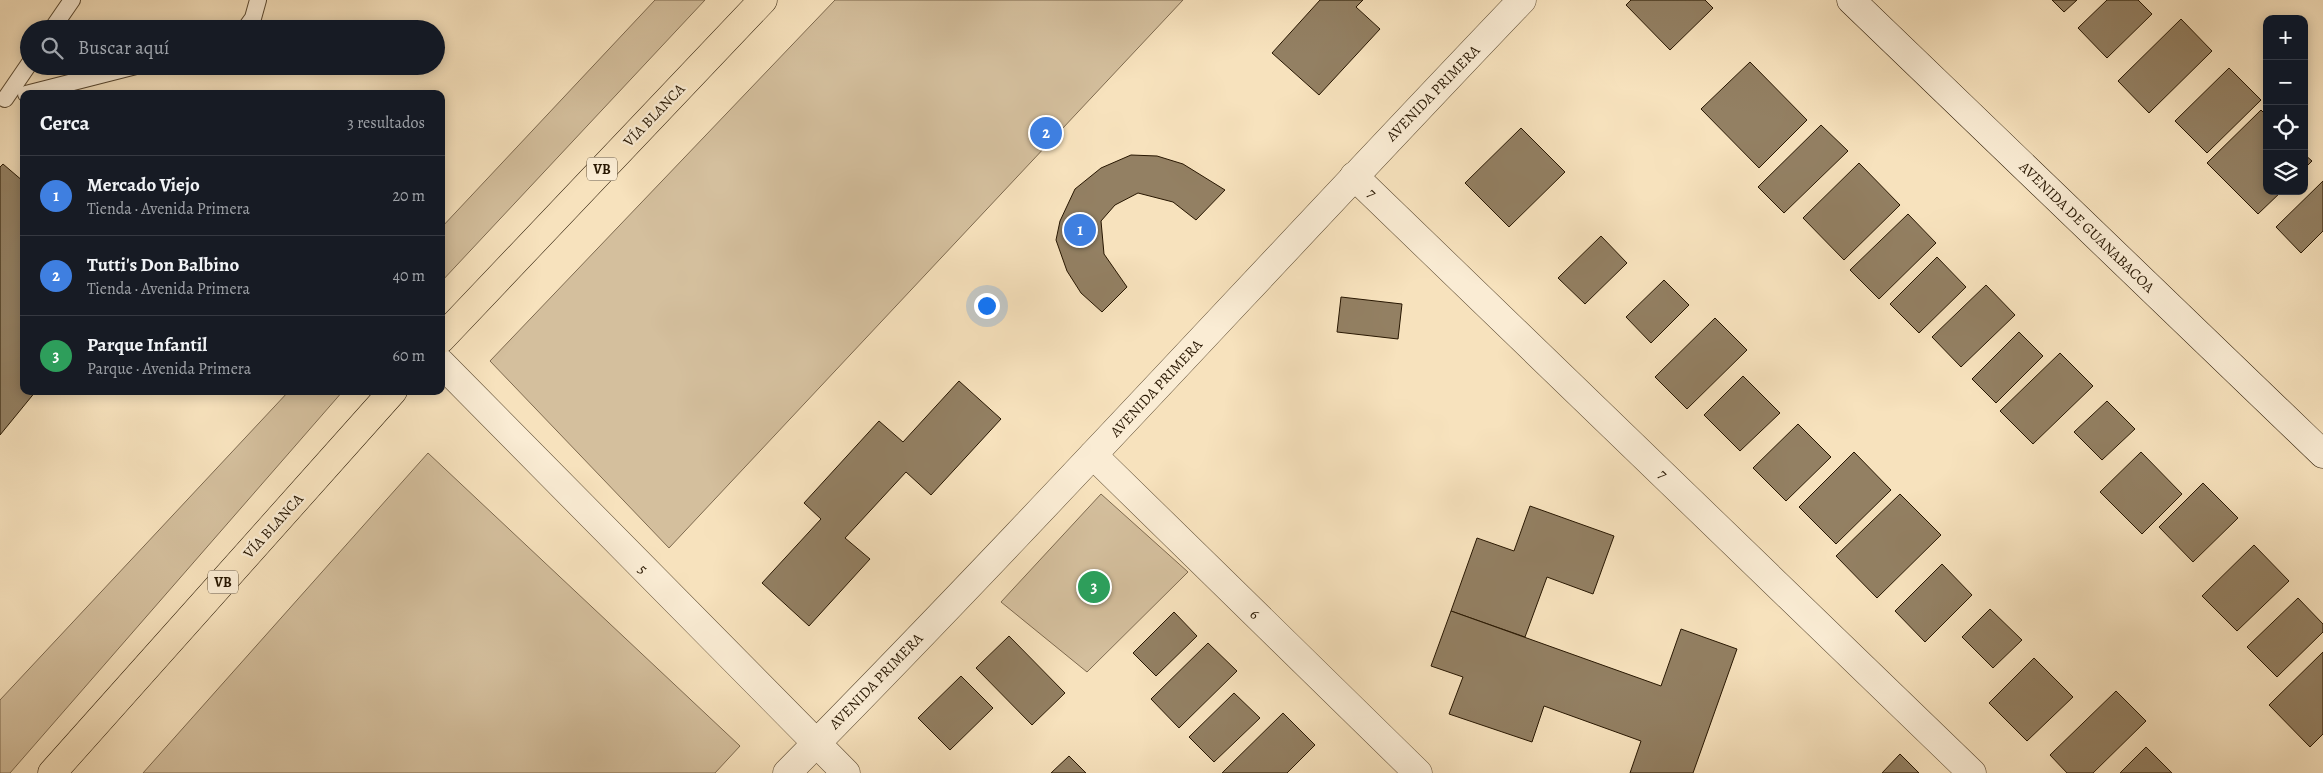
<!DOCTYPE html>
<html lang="es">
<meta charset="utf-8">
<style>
body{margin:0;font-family:Alegreya,serif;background:#242831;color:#f1f3f6}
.controls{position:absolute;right:15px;top:15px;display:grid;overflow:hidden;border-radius:10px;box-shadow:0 2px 12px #0003}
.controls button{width:45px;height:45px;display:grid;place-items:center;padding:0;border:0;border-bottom:1px solid #363941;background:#171b24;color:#f1f3f6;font:25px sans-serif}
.you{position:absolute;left:986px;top:305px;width:18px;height:18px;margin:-12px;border:4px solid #fff;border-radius:50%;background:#1a73e8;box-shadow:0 0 0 8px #1a73e833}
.badge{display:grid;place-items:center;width:32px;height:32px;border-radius:50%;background:#c59692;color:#fff;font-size:16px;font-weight:700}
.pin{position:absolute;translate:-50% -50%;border:2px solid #fff;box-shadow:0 1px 5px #0006}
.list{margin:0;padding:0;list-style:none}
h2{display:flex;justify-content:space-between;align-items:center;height:65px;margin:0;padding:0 20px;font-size:21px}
h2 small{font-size:16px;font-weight:400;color:#9ea1a6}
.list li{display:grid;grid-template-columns:32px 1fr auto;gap:15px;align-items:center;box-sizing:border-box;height:80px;padding:0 20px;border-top:1px solid #363941}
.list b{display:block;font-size:19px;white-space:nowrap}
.list p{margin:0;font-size:16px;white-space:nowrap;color:#9ea1a6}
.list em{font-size:16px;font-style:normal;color:#9ea1a6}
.icon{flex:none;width:28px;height:28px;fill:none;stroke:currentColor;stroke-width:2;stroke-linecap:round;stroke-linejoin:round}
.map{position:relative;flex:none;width:2323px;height:773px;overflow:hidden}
.search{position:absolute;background:#171b24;box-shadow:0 2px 12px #0003;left:20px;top:20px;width:425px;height:55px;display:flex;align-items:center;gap:12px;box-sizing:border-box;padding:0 18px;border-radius:28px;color:#9ea1a6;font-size:19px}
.panel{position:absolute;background:#171b24;box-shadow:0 2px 12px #0003;left:20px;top:90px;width:425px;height:305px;border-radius:10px}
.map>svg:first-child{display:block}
.green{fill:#d4bf9d;stroke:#7e6a4f}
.building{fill:#938063;stroke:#271601}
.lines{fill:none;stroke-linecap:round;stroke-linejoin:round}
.lane-casing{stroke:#5b4930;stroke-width:18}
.street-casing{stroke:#5b4930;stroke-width:29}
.secondary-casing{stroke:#271601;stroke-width:29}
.primary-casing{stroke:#271601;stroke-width:29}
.lane{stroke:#faecd4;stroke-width:16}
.street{stroke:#faecd4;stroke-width:28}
.secondary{stroke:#faecd4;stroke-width:28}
.primary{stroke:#f7e2bd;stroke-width:28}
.labels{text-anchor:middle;stroke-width:4.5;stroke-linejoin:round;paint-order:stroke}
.shield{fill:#faecd4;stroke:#665640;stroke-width:1}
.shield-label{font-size:14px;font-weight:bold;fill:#271601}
.street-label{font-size:15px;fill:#271601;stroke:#faecd4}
</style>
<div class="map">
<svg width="2323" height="773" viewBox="0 0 2323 773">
<rect width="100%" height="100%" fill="#f7e2bd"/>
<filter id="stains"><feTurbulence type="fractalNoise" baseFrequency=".004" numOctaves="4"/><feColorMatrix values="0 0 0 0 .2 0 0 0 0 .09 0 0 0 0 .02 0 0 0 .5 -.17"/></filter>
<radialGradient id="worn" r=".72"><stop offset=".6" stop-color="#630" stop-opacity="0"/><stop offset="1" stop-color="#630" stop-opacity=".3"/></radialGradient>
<g class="green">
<path d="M655 0H705L441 282V228Z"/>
<path d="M835 0H1183L669 548 490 361Z"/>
<path d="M289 391H343L10 773H0V700Z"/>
<path d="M428 453 740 746 715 773H143Z"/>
<path d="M1101 494 1188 572 1087 672 1001 602Z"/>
</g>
<g class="building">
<path d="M1320 0H1363L1356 7 1380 29 1319 95 1272 53Z"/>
<path d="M1631 0H1705L1713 8 1670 50 1626 5Z"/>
<path d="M2052 0H2077L2064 12Z"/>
<path d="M2107 0H2138L2152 14 2107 58 2078 28Z"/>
<path d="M2181 19 2212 51 2149 113 2118 81Z"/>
<path d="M1750 62 1807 120 1759 168 1701 109Z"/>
<path d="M2229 68 2261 100 2207 153 2175 121Z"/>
<path d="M2261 110 2267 116V191H2282L2258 214 2207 163Z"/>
<path d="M1821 125 1848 151 1784 213 1758 187Z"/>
<path d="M1521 128 1565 172 1509 227 1465 183Z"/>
<path d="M2304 154 2312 161 2304 169Z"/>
<path d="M1131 155 1157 156 1183 164 1225 190 1196 220 1173 202 1138 193 1115 205 1101 221 1104 254 1127 287 1102 312 1081 293 1067 271 1056 240 1060 221 1075 189 1101 168Z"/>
<path d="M1859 163 1900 205 1844 260 1803 218Z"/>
<path d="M3 164 24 182V391H36L0 435V167Z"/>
<path d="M2323 181V231L2301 253 2276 227Z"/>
<path d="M1908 214 1936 243 1879 299 1850 270Z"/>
<path d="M1601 236 1627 263 1585 304 1558 278Z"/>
<path d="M1937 257 1966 287 1919 333 1890 304Z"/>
<path d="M1664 280 1689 305 1651 343 1626 317Z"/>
<path d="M1986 285 2015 315 1961 367 1932 337Z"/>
<path d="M1341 297 1402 304 1398 339 1337 332Z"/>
<path d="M1715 318 1747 350 1687 409 1655 377Z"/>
<path d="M2019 332 2043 356 1996 403 1972 379Z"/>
<path d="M2060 353 2093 386 2033 444 2000 411Z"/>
<path d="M1743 376 1780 413 1740 451 1704 415Z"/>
<path d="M959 381 1001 419 931 495 906 472 845 538 870 559 809 626 762 583 821 519 804 503 879 421 903 442Z"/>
<path d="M2107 401 2135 429 2102 460 2074 432Z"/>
<path d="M1798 424 1831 457 1786 501 1753 468Z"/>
<path d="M1854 452 1891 490 1836 544 1799 507Z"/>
<path d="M2141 452 2182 494 2142 534 2100 492Z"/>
<path d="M2203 483 2238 518 2193 562 2159 527Z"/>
<path d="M1900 494 1941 535 1877 598 1836 556Z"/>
<path d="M1530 506 1614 536 1593 594 1547 577 1525 637 1451 611 1477 538 1514 551Z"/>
<path d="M2254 545 2289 581 2237 631 2202 596Z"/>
<path d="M1942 564 1972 595 1925 642 1895 611Z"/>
<path d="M2298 598 2323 624V632L2277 677 2247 647Z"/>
<path d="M1990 609 2022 640 1993 668 1962 637Z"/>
<path d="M1451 611 1661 686 1681 629 1737 649 1693 773H1630L1641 741 1544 706 1532 742 1449 714 1463 677 1431 666Z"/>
<path d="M1174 612 1197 636 1156 676 1133 653Z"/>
<path d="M1009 636 1065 693 1032 725 976 668Z"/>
<path d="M1208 643 1237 671 1179 728 1151 699Z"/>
<path d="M2323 652V734L2310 747 2269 705Z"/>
<path d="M2034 658 2073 697 2027 741 1989 703Z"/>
<path d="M961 676 993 708 950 750 918 718Z"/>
<path d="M2116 691 2146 721 2093 773H2067L2050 755Z"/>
<path d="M1234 693 1260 718 1214 762 1189 737Z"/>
<path d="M1283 713 1315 745 1287 773H1222Z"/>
<path d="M2146 747 2172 773H2120Z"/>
<path d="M1900 754 1919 773H1882Z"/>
<path d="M1069 756 1086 773H1051Z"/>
</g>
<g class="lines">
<defs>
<g id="lane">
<path d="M52 29 72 0"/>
<path d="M245 29 253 18 258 0"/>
<path d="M26 94 136 66"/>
<path d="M5 99 29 64"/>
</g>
<g id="street">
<path d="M1354 176 1972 773"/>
<path d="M441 363 846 773"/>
<path d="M1093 455 1418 773"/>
<path d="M787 773C1037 520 1276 257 1522 0"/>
</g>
<path id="secondary" d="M1851 0 2323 454"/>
<g id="primary">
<path d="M441 339 763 0"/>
<path d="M52 773 393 391"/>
</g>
</defs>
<use href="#lane" class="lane-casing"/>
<use href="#street" class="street-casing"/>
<use href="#secondary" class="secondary-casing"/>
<use href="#primary" class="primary-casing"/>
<use href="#lane" class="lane"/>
<use href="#street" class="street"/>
<use href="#secondary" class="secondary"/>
<use href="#primary" class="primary"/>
</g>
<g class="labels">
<g class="shield">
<rect x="587" y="157.5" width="30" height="23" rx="4"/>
<rect x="208" y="570.5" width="30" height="23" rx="4"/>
</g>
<g class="shield-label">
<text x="602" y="174">VB</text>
<text x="223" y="587">VB</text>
</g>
<g class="street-label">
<text transform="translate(1433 93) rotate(-46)" y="5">AVENIDA PRIMERA</text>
<text transform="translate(654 115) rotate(-46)" y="5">VÍA BLANCA</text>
<text transform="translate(1372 193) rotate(44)" y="5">7</text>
<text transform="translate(2087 227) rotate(44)" y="5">AVENIDA DE GUANABACOA</text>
<text transform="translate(1156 388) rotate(-47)" y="5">AVENIDA PRIMERA</text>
<text transform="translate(1663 474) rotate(44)" y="5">7</text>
<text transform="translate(273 526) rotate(-48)" y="5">VÍA BLANCA</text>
<text transform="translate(643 569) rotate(45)" y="5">5</text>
<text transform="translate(1255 614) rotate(44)" y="5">6</text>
<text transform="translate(876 681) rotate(-46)" y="5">AVENIDA PRIMERA</text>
</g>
</g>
<rect width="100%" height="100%" filter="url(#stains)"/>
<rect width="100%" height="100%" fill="url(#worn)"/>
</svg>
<div class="controls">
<button>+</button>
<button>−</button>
<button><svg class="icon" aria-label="locate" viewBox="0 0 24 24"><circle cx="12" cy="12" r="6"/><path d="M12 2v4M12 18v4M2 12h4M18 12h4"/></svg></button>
<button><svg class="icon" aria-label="layers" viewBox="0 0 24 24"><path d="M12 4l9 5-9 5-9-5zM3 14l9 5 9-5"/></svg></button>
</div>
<div class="you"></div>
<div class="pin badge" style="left:1080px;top:230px;background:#3f7fe0">1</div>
<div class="pin badge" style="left:1046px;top:133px;background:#3f7fe0">2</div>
<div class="pin badge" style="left:1094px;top:587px;background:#2e9e5b">3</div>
<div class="search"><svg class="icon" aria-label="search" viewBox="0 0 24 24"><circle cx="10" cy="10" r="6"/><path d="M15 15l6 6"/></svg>Buscar aquí</div>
<section class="panel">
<h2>Cerca<small>3 resultados</small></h2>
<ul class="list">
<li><span class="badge" style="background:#3f7fe0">1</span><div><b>Mercado Viejo</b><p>Tienda · Avenida Primera</p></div><em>20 m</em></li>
<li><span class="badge" style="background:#3f7fe0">2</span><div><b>Tutti's Don Balbino</b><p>Tienda · Avenida Primera</p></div><em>40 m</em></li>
<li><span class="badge" style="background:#2e9e5b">3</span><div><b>Parque Infantil</b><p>Parque · Avenida Primera</p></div><em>60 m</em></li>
</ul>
</section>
</div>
